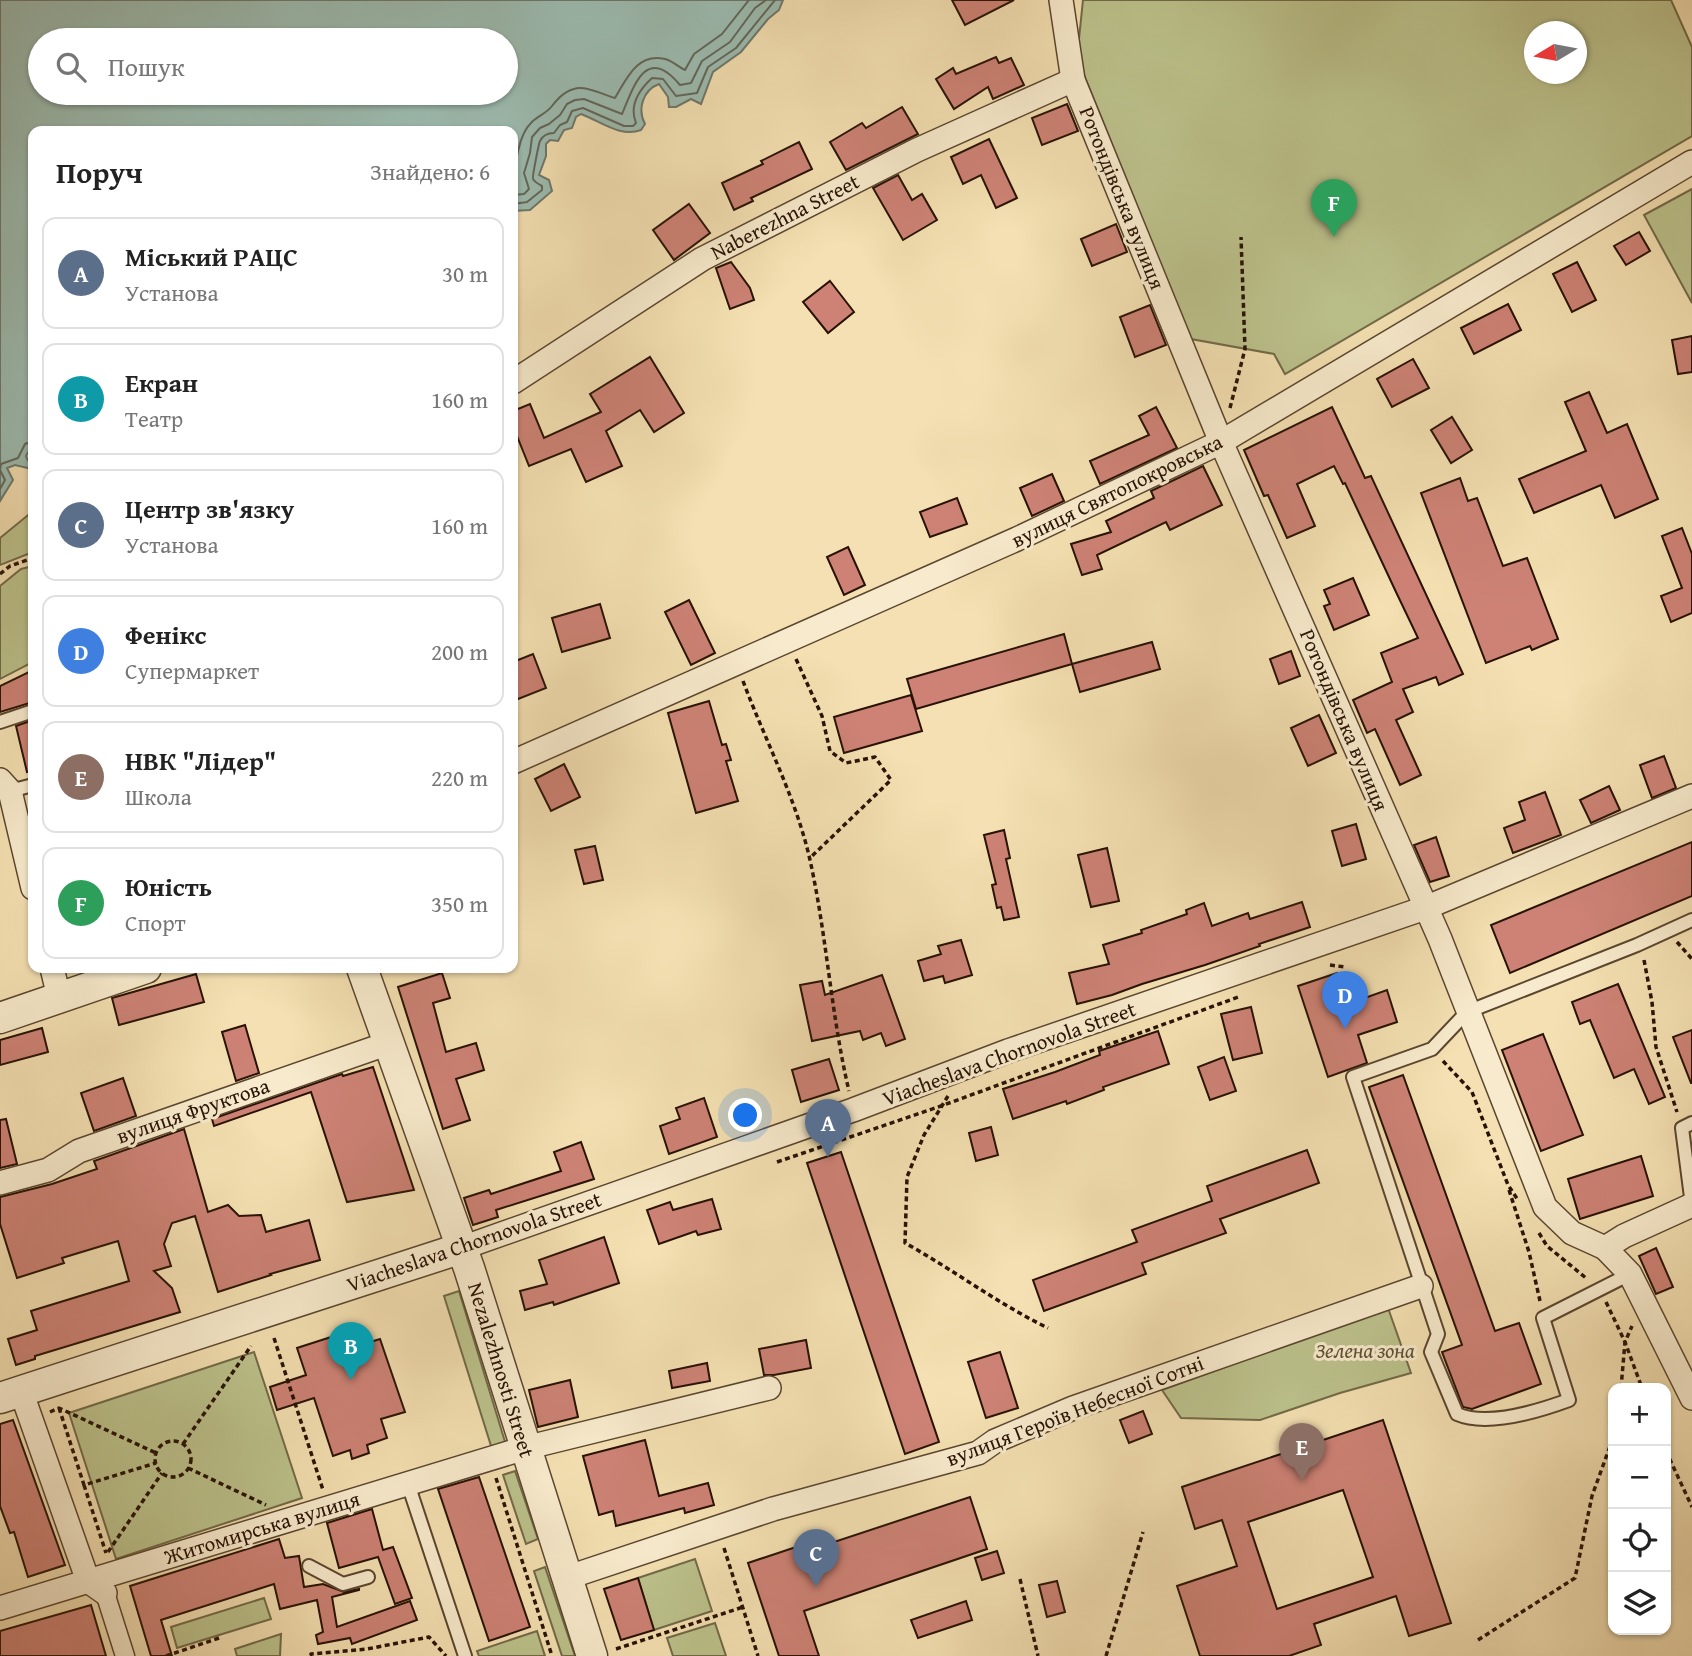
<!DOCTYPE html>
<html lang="uk">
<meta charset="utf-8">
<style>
body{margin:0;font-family:"Gentium Book Plus",serif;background:#f6f6f6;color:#222}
.controls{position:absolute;right:21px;bottom:21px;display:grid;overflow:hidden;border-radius:14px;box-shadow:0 2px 5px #0004}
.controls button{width:63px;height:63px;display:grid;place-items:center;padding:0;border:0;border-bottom:2px solid #e0e0e0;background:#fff;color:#222;font:35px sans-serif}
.compass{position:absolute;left:1524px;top:21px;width:63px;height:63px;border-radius:50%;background:#fff;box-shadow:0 2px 5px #0004;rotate:260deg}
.you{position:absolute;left:746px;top:1116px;width:24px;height:24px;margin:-18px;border:5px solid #fff;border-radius:50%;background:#1a73e8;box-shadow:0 0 0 10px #1a73e833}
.badge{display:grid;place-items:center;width:46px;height:46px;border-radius:50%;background:#8f2418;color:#fff;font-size:23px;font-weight:700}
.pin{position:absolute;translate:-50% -58px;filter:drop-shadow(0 2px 4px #0008)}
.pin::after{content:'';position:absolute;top:37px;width:24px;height:21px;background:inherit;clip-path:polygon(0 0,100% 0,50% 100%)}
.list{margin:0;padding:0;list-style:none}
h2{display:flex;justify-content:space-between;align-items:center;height:91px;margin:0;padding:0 28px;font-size:30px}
h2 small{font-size:23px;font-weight:400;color:#767676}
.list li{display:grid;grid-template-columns:46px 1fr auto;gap:21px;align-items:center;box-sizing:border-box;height:112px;margin:0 14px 14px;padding:0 14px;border:2px solid #e0e0e0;border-radius:14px}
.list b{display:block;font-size:26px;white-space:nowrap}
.list p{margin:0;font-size:23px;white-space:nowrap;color:#767676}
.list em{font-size:23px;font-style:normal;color:#767676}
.icon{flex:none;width:38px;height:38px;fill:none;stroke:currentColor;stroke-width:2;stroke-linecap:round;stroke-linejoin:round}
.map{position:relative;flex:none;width:1692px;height:1656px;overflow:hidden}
.search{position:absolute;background:#fff;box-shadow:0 2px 5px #0004;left:28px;top:28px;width:490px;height:77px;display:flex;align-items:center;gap:18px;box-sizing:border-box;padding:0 24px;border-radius:38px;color:#767676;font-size:26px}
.panel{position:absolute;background:#fff;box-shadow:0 2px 5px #0004;left:28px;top:126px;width:490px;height:847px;border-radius:14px}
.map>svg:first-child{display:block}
.green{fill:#bcc28c;stroke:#726a48;stroke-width:2;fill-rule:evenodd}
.water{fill:#9cbcb1;stroke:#6e786c;stroke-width:2;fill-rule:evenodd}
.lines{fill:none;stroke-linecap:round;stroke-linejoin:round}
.shore{stroke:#62675b;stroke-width:2}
.building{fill:#cd8275;stroke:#281205;stroke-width:2;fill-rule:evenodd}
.service-casing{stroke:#5b4630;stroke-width:16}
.pedestrian-casing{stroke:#5b4630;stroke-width:21}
.minor-casing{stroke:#5b4630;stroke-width:26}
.tertiary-casing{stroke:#5b4630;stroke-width:33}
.path{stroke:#281205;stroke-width:3.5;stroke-dasharray:5 3.5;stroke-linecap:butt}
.service{stroke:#f8ebcd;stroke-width:12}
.pedestrian{stroke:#f8ebcd;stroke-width:18}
.minor{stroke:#f8ebcd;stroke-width:23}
.tertiary{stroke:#f8ebcd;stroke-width:30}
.labels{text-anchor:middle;stroke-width:6;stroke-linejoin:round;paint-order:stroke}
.street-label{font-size:21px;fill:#281205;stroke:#f8ebcd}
.park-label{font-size:21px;font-style:italic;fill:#5c5034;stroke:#f8ebcd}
</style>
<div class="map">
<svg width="1692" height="1656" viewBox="0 0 1692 1656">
<rect width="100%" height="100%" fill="#f4e0b2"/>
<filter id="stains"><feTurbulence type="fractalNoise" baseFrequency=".00286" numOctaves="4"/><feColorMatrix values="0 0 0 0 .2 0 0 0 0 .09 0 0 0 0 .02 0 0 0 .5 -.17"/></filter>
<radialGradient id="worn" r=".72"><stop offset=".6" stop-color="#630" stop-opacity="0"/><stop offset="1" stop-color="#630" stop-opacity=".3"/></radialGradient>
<g class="green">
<path d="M1083 0H1671L1692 47V136L1285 374 1274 354 1191 339 1077 58ZM1534 32H1576V74H1534Z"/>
<path d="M1692 189V303L1644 215Z"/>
<path d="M33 511V552L0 565V538Z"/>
<path d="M33 566V662L0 679V586L21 569Z"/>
<path d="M459 1291 506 1445 492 1449 444 1296Z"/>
<path d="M1388 1308 1411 1373 1340 1393 1260 1420 1181 1418 1162 1390Z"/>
<path d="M254 1352 302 1498 116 1559 69 1413Z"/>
<path d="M515 1471 538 1539 526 1544 503 1475Z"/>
<path d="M695 1559 712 1611 654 1630 638 1578Z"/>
<path d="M545 1567 575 1656H562L534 1571Z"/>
<path d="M264 1598 271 1619 177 1648 171 1627Z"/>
<path d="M715 1623 726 1656H673L667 1638Z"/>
<path d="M537 1631 545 1656H479L477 1651Z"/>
<path d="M281 1634 280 1656H237L235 1649Z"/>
</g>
<path class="water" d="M0 0H783L779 10 768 19 741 52 713 72 701 104 691 99 676 107H669L668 97 659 84C643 90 637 109 645 124L641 130C621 138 600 121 581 114L576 117 572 128 564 130 558 141 550 140 546 144V156L539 175 549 180 552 191 530 210 513 211V131H33V444L26 456 32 469 15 465 7 468 13 480 0 501ZM40 40H506V93H40Z"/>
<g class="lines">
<g class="shore">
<path d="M513 184C515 167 518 135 531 123 537 116 546 114 552 106 559 97 566 90 578 88 591 87 603 95 615 98 626 80 637 52 665 59 673 61 678 67 685 70L694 54 722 34 749 0"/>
<path d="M513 195 524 194 529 189 524 173 530 153 532 137 540 128 549 124 560 115 567 104 575 100 584 99 622 114C634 86 646 44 680 85L691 83 702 61 730 42 755 8 766 0"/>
<path d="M513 204 527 202 542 190V186C540 185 535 182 533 179 532 177 539 143 540 141 543 135 549 133 554 133L560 125 567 122 572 111 583 108 624 126H633L636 123C629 106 639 90 652 78L663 79 676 96 697 93 708 67 736 48 775 0"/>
<path d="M0 489 5 480 0 470 1 464 18 458 25 444 33 441"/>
</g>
</g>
<g class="building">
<path d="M952 0H1014L965 25Z"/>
<path d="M996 57 999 63 1011 58 1024 85 993 99 988 87 954 109 936 79 953 68 956 74Z"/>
<path d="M1067 104 1078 131 1042 145 1032 118Z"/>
<path d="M902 107 918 134 846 170 830 142 862 123 866 128Z"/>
<path d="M989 139 1017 198 996 208 981 175 963 184 951 157Z"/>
<path d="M799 142 812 169 751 198 753 201 734 210 722 183 763 164 761 161Z"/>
<path d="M898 175 912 200 922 194 937 220 903 240 873 188Z"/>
<path d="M689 204 710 233 674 260 653 230Z"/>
<path d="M1116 224 1127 252 1092 266 1081 239Z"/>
<path d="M1639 232 1650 251 1626 265 1614 246Z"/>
<path d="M731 262 750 288 754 300 730 309 716 268Z"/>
<path d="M1577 262 1596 300 1572 312 1553 274Z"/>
<path d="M830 281 854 312 828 333 803 302Z"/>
<path d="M1508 304 1521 330 1474 354 1461 328Z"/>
<path d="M1150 305 1166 345 1135 357 1120 317Z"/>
<path d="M1692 336V372L1678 374 1672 340Z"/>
<path d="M650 357 684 413 654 432 640 410 606 431 622 466 586 482 571 449 529 466 513 426V411L530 404 544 438 601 412 590 394Z"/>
<path d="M1413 359 1429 388 1392 407 1377 379Z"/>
<path d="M1589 392 1607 433 1627 424 1658 499 1615 518 1601 485 1534 513 1519 479 1586 451 1565 402Z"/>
<path d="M1156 407 1177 448 1100 484 1090 461 1149 435 1139 416Z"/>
<path d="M1332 407 1365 478 1371 476 1463 674 1439 685 1436 677 1403 689 1413 712 1396 720 1421 775 1400 785 1375 729 1367 733 1353 700 1392 682 1381 653 1418 638 1396 592 1345 483 1343 484 1334 466 1297 484 1315 526 1287 538 1268 495 1264 496 1244 450Z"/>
<path d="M1452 417 1472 450 1451 463 1431 430Z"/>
<path d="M1203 466 1222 505 1170 530 1166 522 1097 555 1102 569 1082 575 1071 544 1111 532 1106 521 1154 498 1151 491Z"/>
<path d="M1052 474 1064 501 1032 516 1020 488Z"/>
<path d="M1460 478 1468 501 1477 498 1503 566 1527 558 1558 639 1532 650 1530 646 1486 663 1421 493Z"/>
<path d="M957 498 967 524 930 537 920 512Z"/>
<path d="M1682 528 1692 554V613L1671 622 1661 596 1682 588 1662 536Z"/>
<path d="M848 547 865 585 844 595 827 557Z"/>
<path d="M1353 578 1369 615 1334 630 1324 606 1330 604 1324 590Z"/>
<path d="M689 600 715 653 691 665 665 612Z"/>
<path d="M600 604 610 638 562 652 552 618Z"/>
<path d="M1064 634 1072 664 916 709 907 679Z"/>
<path d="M1152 642 1160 669 1080 692 1072 664Z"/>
<path d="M1291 651 1300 676 1279 684 1270 659Z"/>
<path d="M533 654 546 688 513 701V662Z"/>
<path d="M33 670V702L0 712V686Z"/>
<path d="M911 695 922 731 844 753 834 717Z"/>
<path d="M709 701 722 745 726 744 731 760 726 761 738 801 696 813 668 713Z"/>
<path d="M1319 715 1336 753 1308 766 1291 728Z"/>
<path d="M33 720V771L27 772 16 726Z"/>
<path d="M1664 756 1676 788 1652 798 1640 765Z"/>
<path d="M564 764 580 797 551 811 535 779Z"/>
<path d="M1609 786 1620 810 1591 823 1580 800Z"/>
<path d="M1545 792 1561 835 1513 853 1504 828 1525 820 1519 802Z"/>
<path d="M1356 824 1366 859 1342 866 1332 831Z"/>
<path d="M1004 830 1010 858 1006 859 1019 917 1004 920 1001 907 997 908 992 885 996 884 984 835Z"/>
<path d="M1436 837 1449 876 1430 882 1414 845Z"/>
<path d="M1692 842V896L1510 973 1491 925Z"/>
<path d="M595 846 603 880 584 884 575 850Z"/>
<path d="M1107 848 1119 901 1091 907 1078 855Z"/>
<path d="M1302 902 1310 927 1259 944 1260 946 1205 965 1142 984 1112 995 1077 1004 1069 973 1109 964 1103 945 1142 933 1141 930 1187 914 1186 910 1204 903 1212 926 1248 913 1250 919Z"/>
<path d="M961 940 972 975 945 983 943 976 924 981 918 961 941 954 938 946Z"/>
<path d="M442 973 450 998 433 1003 446 1052 476 1043 484 1070 456 1079 470 1120 443 1129 398 987Z"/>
<path d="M1337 973 1343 992 1358 987 1362 999 1387 990 1397 1022 1358 1035 1367 1063 1328 1077 1298 986Z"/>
<path d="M196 974 204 1002 119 1025 112 998Z"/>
<path d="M882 975 905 1039 886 1046 881 1033 863 1040 860 1031 812 1041 800 985 822 981 825 995Z"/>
<path d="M1618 984 1665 1097 1649 1104 1634 1069 1614 1078 1590 1020 1580 1024 1572 1002Z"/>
<path d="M1251 1007 1262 1053 1233 1060 1221 1014Z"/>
<path d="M245 1025 259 1073 236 1081 222 1032Z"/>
<path d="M42 1028 48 1052 0 1065V1040Z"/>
<path d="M1692 1030V1083H1691L1673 1037Z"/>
<path d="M1158 1031 1169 1064 1103 1087 1104 1090 1067 1104 1066 1101 1013 1119 1003 1089 1055 1072 1100 1055 1099 1051Z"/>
<path d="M1543 1034 1583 1135 1541 1151 1502 1050Z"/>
<path d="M1224 1057 1236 1091 1210 1100 1198 1067Z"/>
<path d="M829 1059 839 1090 801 1102 792 1070Z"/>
<path d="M373 1067 414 1190 347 1202 311 1092 214 1126 212 1119 342 1074 343 1076Z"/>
<path d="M1403 1075 1495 1331 1519 1323 1541 1384 1472 1409 1463 1407 1442 1352 1462 1345 1369 1087Z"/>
<path d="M123 1078 136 1116 94 1131 81 1093Z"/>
<path d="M704 1098 717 1137 669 1154 660 1126 680 1119 676 1108Z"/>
<path d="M6 1119 17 1164 0 1168V1120Z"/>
<path d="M991 1127 998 1155 976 1161 969 1133Z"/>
<path d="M184 1129 208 1212 228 1205 239 1216 261 1215 266 1232 309 1220 320 1260 270 1274 271 1275 218 1292 195 1216 172 1223 164 1244 171 1266 154 1271 172 1288 180 1312 35 1356V1359L16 1365 8 1339 37 1330 31 1311 129 1281 118 1241 62 1258 64 1263 17 1278 0 1224V1197L52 1184 97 1169 94 1161Z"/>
<path d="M581 1142 594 1179 496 1210 498 1217 473 1225 464 1198 489 1190 491 1194 561 1171 554 1152Z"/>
<path d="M1307 1150 1319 1183 1220 1219 1226 1233 1142 1263 1146 1274 1044 1311 1033 1280 1137 1242 1132 1230 1212 1201 1207 1186Z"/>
<path d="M841 1152 939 1442 905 1454 807 1163Z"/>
<path d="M1641 1156 1653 1196 1580 1219 1568 1179Z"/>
<path d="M712 1199 721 1229 698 1235 696 1231 659 1244 647 1210 670 1202 673 1210Z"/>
<path d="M604 1237 619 1283 554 1305 553 1302 525 1310 520 1291 547 1284 539 1260Z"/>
<path d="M1656 1248 1673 1287 1656 1294 1639 1256Z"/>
<path d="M359 1328 364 1344 380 1339 405 1412 381 1419 387 1438 367 1445 369 1453 352 1459 350 1450 333 1456 314 1398 277 1410 270 1387 306 1375 297 1348Z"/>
<path d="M806 1340 811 1368 774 1375H764L759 1349Z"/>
<path d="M1000 1352 1018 1408 986 1418 968 1362Z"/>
<path d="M707 1363 710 1381 672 1388 669 1371Z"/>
<path d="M570 1380 578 1417 538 1427 529 1390Z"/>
<path d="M1143 1411 1152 1434 1129 1443 1120 1420Z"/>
<path d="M13 1420 65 1565 28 1577 14 1532 10 1533 0 1506V1424Z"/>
<path d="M1383 1420 1451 1623 1409 1636 1396 1596 1314 1624 1321 1645 1289 1656H1200L1177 1586 1237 1566 1222 1520 1195 1529 1182 1487ZM1343 1490 1373 1577 1277 1609 1248 1522Z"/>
<path d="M645 1440 659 1496 708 1483 714 1505 685 1513 684 1508 616 1526 613 1511 599 1515 583 1456Z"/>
<path d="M479 1477 530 1627 489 1641 438 1489Z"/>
<path d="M970 1497 987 1549 804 1611 819 1656H779L748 1563 802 1545 804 1552Z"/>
<path d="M372 1509 383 1550 393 1547 412 1598 395 1604 378 1557 339 1568 327 1523Z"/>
<path d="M279 1539 285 1558 299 1556 304 1587 323 1584 344 1592 359 1589V1590L332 1597 337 1627 410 1601 417 1620 352 1644 350 1638 318 1644 316 1635 323 1632 317 1600 280 1609 274 1584 161 1620 172 1656H151L130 1586Z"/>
<path d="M997 1551 1004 1573 982 1580 975 1558Z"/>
<path d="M638 1578 654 1630 621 1640 604 1589Z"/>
<path d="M1057 1581 1065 1612 1047 1617 1039 1585Z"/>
<path d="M966 1601 972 1620 918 1638 911 1620Z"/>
<path d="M91 1605 106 1656H0V1631Z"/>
</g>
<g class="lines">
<defs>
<g id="service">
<path d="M0 722 33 711"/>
<path d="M10 791 33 785"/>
<path d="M1692 1205 1682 1128 1692 1123"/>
<path d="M1630 1274 1543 1318 1569 1400C1539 1411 1487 1427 1457 1414L1431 1352 1438 1334 1353 1077 1432 1049 1467 1012 1637 945 1692 920"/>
<path d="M408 1484 465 1656"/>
<path d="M309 1566 343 1584 368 1577"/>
</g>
<path id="pedestrian" d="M105 1593 125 1656"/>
<g id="minor">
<path d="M1061 0 1073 80 1221 442 1440 939 1545 1207 1572 1233 1605 1248 1630 1274 1692 1398"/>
<path d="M513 382 702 259 917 150 1073 80"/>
<path d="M513 762 1017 539 1221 442 1692 162"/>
<path d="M0 780 10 791 33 888"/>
<path d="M52 968 59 997"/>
<path d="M0 1183 48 1170 79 1151 389 1043"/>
<path d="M462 1248 853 1110 1008 1051 1425 908 1692 796"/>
<path d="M1605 1248 1624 1236 1692 1205"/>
<path d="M21 1391 88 1581 105 1593"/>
<path d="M566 1578 773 1509 978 1453 995 1441 1073 1408 1421 1286"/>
<path d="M0 1608 525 1448 769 1388"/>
</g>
<g id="tertiary">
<path d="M362 968 469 1268 592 1656"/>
<path d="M0 1018 146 968"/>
<path d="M0 1398 462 1248"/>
</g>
</defs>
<use href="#service" class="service-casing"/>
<use href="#pedestrian" class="pedestrian-casing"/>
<use href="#minor" class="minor-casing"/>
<use href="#tertiary" class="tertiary-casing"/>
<g class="path">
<path d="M1230 408 1245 349 1241 237"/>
<path d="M0 574 10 566 33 558"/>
<path d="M796 659 822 716 830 751 846 763 875 757 891 780 810 858"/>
<path d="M743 681C765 740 796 798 810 860 827 937 831 1015 849 1091"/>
<path d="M1677 942 1692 959"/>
<path d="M1644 960 1652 1002 1656 1047 1677 1112"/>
<path d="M1330 965 1345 967"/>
<path d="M1443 1061 1472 1092 1508 1185 1518 1200"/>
<path d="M948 1096 924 1135 907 1177 905 1243C954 1270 998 1304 1048 1328"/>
<path d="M777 1162 941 1106 1241 996"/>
<path d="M1509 1190 1529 1252 1540 1301"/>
<path d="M1539 1233 1547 1246 1586 1278"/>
<path d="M1606 1302 1625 1342 1642 1388"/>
<path d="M274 1338 323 1490"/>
<path d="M1621 1388 1625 1342 1632 1326"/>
<path d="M59 1408 84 1485 156 1463"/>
<path d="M50 1412 59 1408 156 1453"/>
<circle cx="173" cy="1459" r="18"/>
<path d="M183 1444 251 1346"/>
<path d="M1666 1451 1692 1507"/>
<path d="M188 1468 266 1505"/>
<path d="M496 1478 552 1656"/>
<path d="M84 1485 106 1553"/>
<path d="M724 1548 758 1656"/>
<path d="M108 1552 162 1473"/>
<path d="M1020 1579 1038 1656"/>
<path d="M1478 1640 1575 1578 1592 1496 1613 1438"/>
<path d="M616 1649 743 1607"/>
<path d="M166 1656 219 1638"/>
<path d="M312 1656 311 1654 367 1649 429 1637 446 1656"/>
<path d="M1106 1656 1143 1532"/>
</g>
<use href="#service" class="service"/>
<use href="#pedestrian" class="pedestrian"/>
<use href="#minor" class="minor"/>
<use href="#tertiary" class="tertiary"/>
</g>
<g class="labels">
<g class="street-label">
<text transform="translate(1122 198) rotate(68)" y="7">Ротондівська вулиця</text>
<text transform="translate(785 217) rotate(-27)" y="7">Naberezhna Street</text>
<text transform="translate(1117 491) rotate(-26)" y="7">вулиця Святопокровська</text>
<text transform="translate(1344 720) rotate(67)" y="7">Ротондівська вулиця</text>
<text transform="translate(1009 1054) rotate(-20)" y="7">Viacheslava Chornovola Street</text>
<text transform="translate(193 1111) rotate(-19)" y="7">вулиця Фруктова</text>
<text transform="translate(474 1242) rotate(-19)" y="7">Viacheslava Chornovola Street</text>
<text transform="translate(501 1370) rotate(73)" y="7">Nezalezhnosti Street</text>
<text transform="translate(1075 1411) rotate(-21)" y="7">вулиця Героїв Небесної Сотні</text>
<text transform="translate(262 1528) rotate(-17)" y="7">Житомирська вулиця</text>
</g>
<g class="park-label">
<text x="1365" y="1358">Зелена зона</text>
</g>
</g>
<rect width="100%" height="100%" filter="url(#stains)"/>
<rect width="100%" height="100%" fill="url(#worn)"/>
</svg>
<div class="controls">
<button>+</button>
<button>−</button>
<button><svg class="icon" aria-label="locate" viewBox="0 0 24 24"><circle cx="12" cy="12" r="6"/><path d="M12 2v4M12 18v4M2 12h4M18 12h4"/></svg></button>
<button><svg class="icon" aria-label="layers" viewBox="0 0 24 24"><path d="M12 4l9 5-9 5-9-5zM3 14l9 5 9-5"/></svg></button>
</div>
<svg class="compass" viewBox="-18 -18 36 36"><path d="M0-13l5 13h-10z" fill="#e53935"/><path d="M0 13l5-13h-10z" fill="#767676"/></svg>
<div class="you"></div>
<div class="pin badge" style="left:828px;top:1157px;background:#5c6f8a">A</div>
<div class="pin badge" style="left:351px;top:1380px;background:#0f9aa8">B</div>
<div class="pin badge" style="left:816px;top:1587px;background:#5c6f8a">C</div>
<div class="pin badge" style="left:1345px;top:1029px;background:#3f7fe0">D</div>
<div class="pin badge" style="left:1302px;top:1481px;background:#8d6e63">E</div>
<div class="pin badge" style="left:1334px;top:237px;background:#2e9e5b">F</div>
<div class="search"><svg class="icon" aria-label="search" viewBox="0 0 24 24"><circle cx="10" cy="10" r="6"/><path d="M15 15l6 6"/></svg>Пошук</div>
<section class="panel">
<h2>Поруч<small>Знайдено: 6</small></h2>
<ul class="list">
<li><span class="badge" style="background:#5c6f8a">A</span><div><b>Міський РАЦС</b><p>Установа</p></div><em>30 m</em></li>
<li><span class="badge" style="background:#0f9aa8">B</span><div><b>Екран</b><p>Театр</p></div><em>160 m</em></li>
<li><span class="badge" style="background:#5c6f8a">C</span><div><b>Центр зв'язку</b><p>Установа</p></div><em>160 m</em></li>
<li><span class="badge" style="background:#3f7fe0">D</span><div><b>Фенікс</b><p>Супермаркет</p></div><em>200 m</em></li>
<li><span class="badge" style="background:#8d6e63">E</span><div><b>НВК &quot;Лідер&quot;</b><p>Школа</p></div><em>220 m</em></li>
<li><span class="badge" style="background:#2e9e5b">F</span><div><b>Юність</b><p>Спорт</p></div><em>350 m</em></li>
</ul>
</section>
</div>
